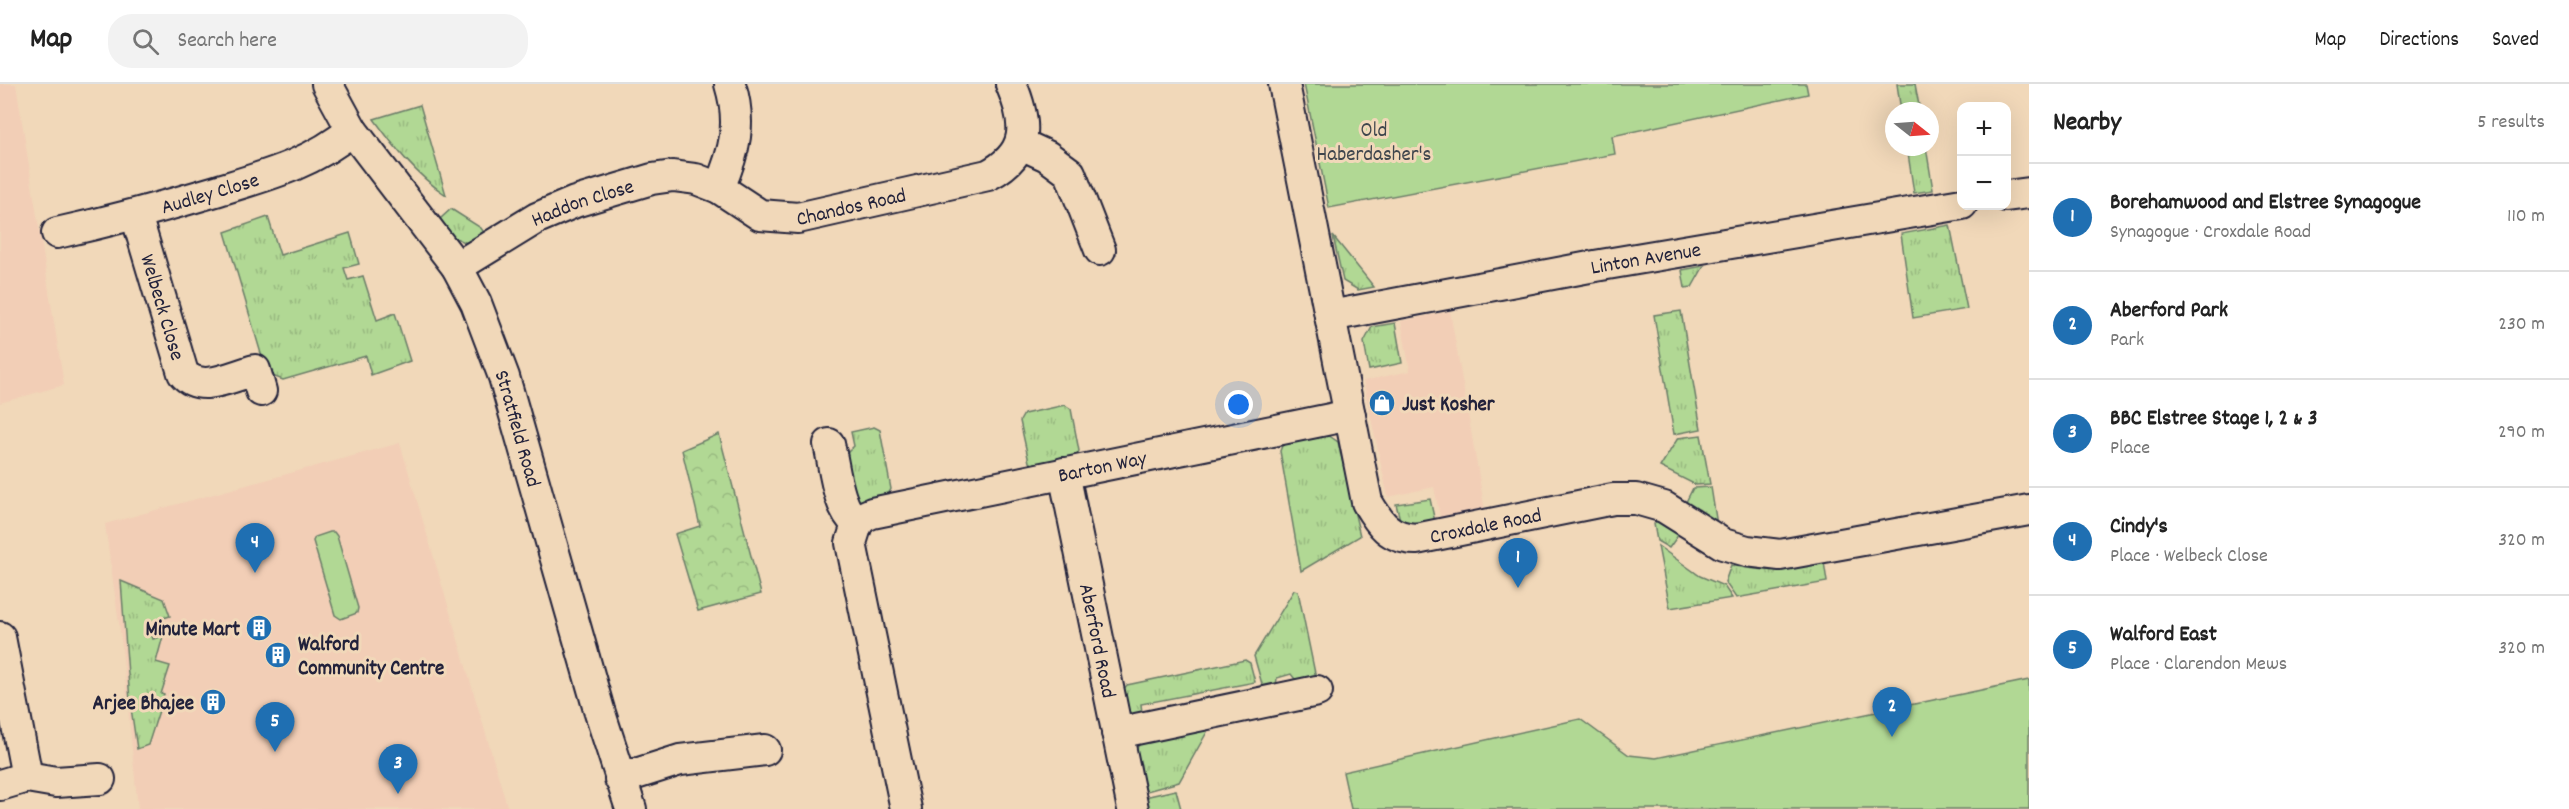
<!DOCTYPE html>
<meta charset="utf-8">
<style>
body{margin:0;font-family:Dekko,sans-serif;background:#f2f2f2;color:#222}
.controls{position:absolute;right:18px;top:18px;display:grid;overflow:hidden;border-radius:12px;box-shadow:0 6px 24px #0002}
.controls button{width:54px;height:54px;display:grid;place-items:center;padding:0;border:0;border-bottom:2px solid #e0e0e0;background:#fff;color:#222;font:30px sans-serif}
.compass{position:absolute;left:1885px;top:18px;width:54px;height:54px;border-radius:50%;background:#fff;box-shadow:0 6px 24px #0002;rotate:107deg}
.you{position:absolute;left:1239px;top:321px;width:21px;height:21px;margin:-15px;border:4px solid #fff;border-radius:50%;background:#1a73e8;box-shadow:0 0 0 9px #1a73e833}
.badge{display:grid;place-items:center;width:39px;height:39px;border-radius:50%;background:#1f6fb2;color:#fff;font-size:20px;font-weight:700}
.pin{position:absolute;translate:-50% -50px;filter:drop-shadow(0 2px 3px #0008)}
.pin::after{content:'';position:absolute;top:32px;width:21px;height:18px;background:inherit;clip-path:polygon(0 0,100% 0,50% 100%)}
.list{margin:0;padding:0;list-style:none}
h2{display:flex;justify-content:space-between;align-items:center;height:78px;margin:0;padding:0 24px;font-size:26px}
h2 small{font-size:20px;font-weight:400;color:#767676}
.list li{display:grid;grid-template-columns:39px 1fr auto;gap:18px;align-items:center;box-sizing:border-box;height:108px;padding:0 24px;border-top:2px solid #e0e0e0}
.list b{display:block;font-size:22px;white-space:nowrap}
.list p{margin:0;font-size:20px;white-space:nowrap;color:#767676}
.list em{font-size:20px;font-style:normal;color:#767676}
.icon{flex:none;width:33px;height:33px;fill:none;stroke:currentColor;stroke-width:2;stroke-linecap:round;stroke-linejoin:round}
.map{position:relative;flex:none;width:2029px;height:725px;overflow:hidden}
header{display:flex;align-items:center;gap:36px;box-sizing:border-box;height:84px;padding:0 30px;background:#fff;border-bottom:2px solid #e0e0e0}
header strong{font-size:28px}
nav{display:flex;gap:33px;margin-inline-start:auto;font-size:21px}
.search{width:420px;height:54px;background:#f2f2f2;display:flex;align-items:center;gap:15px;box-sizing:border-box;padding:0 21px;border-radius:24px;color:#767676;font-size:22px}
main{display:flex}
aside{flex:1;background:#fff}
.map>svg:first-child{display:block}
.built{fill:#f2ceb6}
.grass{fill:url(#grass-tufts);stroke:#6a7d68;stroke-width:1.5}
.forest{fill:url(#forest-crowns);stroke:#6a7d68;stroke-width:1.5}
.green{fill:#b1d894;stroke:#6a7d68;stroke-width:1.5}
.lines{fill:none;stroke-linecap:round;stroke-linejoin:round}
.minor-casing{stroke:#22223b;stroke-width:34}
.minor{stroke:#f1d8b9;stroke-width:30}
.labels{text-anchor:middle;stroke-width:6;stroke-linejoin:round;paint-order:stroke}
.park-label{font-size:21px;fill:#3f464d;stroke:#f1d8b9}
.street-label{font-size:21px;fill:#22223b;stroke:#f1d8b9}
.poi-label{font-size:21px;font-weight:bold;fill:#22223b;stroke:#f1d8b9;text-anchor:start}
</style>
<header>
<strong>Map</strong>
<div class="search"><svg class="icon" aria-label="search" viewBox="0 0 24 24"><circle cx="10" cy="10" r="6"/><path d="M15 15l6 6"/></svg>Search here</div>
<nav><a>Map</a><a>Directions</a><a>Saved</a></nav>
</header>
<main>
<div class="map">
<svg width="2029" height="725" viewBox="0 0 2029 725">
<defs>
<pattern id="grass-tufts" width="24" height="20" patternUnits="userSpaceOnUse" patternTransform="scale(1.5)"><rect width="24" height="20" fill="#b1d894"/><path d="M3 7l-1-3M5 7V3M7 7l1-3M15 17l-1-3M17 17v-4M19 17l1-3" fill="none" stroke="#98b980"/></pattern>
<pattern id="forest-crowns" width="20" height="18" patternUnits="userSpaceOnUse" patternTransform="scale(1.5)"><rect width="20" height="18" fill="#b1d894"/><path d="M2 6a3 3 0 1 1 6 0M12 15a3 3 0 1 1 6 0" fill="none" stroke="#98b980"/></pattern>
</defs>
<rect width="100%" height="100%" fill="#f1d8b9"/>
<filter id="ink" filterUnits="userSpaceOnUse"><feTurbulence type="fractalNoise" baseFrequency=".0167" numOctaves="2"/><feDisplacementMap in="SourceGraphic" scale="12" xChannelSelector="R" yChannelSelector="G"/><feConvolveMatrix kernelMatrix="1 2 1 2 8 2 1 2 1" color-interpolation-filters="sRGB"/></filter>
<g filter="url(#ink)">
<g class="built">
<path d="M0 0H16L64 301 0 319Z"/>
<path d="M1450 227 1485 427 1441 437 1434 403 1388 413 1363 297 1410 287 1401 237Z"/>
<path d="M400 359 508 725H138L121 554 105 440Z"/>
</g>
<g class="grass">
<path d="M1897 0H1915L1920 27H1901Z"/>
<path d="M420 21 446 111C416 91 395 64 374 35Z"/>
<path d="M1907 63H1926L1933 106 1914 109Z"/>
<path d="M451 125 481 144 487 153 467 159 451 152 440 135Z"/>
<path d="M268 133 280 171 350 149 359 180 344 184 348 196 363 192 377 236 395 229 410 277 371 291 366 272 283 296 267 290 225 148Z"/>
<path d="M1950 141 1967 225 1913 234 1901 150Z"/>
<path d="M1333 152 1374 203 1358 206 1343 197Z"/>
<path d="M1704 182 1692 203 1685 204 1682 186Z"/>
<path d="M1681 227 1701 345 1674 350 1654 231Z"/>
<path d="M1395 239 1402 279 1369 286 1364 258 1372 243Z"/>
<path d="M1065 321 1071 325 1079 367 1076 373 1034 382 1029 378 1020 337 1024 330Z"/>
<path d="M874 343 880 346 891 405 887 412 856 418 842 374 854 362 851 348Z"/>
<path d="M1328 351 1338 358 1360 452 1301 487 1280 367 1283 359Z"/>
<path d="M1701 351 1710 400 1696 401 1660 383 1678 354Z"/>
<path d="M1711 403 1717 441 1685 420 1693 404Z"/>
<path d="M1430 415 1435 438 1416 441 1400 436 1396 420Z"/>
<path d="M1657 437 1679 450 1669 464 1657 457 1654 440Z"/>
<path d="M1658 462 1700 492 1724 502 1732 514 1670 524Z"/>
<path d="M1824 478 1827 498 1736 514 1725 498 1731 481C1767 489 1789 486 1824 478Z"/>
<path d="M121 497 164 515 170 532 148 539 153 555 163 552 156 578 170 582 161 610 164 611 148 661 137 665 130 617Z"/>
<path d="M1294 506 1298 507 1317 599H1298L1291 590 1277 594 1276 603 1266 614 1254 572Z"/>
<path d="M1245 576 1250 579 1255 598 1141 620 1143 637 1128 627 1123 606 1127 601Z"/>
<path d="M1206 644 1207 648 1179 698 1147 707 1142 704 1135 667 1140 659Z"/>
<path d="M1176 706 1181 725H1147L1145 716 1149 712Z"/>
</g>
<path class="forest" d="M719 350 761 510 698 527 675 450 700 442 682 366Z"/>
<g class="green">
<path d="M1304 0H1806L1808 10 1612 52 1615 70 1329 124Z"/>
<path d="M330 448H334L337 452 358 524 357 529 341 535 335 531 313 457 315 453Z"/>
<path d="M2029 596V725H1351L1343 688 1580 635 1629 671 1656 674Z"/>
</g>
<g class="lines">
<defs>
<g id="minor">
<path id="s1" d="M327 0 352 46 457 183 476 219 504 293 599 626 631 725"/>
<path id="s2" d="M1284 0 1367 418C1380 440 1389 454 1416 455L1613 415H1636L1664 423 1723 460 1747 467 1780 471 2029 426"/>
<path d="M1021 60 1047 72 1070 89 1100 166"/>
<path d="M719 104C735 67 742 39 730 0"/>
<path d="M2006 112 2029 109"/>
<path id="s3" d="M136 131 183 289C200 310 232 292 255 286L261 307"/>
<path id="s4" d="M57 149C111 137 163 123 216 107 265 92 312 80 352 46"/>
<path id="s5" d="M457 183 537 134 575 118 652 95 673 92 696 95 719 104 760 131 798 134 988 91C1030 69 1028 40 1011 0"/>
<path id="s6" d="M1330 232 1595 182 1962 120"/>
<path d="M829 360C835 385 837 423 857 440L851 459 906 725"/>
<path id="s7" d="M1064 389 1133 725"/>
<path id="s8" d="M857 440 863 433 872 429 1350 331"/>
<path d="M0 553 27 693"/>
<path d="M1117 649 1317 607"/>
<path d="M620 695 680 676 765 666"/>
<path d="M0 701 27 693 56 698 100 695"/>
</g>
</defs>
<use href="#minor" class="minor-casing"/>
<use href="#minor" class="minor"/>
</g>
</g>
<defs>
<symbol id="shop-disc" viewBox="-11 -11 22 22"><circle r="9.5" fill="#1f6fb2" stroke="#f1d8b9"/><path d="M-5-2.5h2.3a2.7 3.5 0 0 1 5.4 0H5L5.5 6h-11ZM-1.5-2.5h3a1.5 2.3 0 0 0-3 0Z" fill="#fff"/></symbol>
<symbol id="building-disc" viewBox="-11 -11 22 22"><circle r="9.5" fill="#1f6fb2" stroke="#f1d8b9"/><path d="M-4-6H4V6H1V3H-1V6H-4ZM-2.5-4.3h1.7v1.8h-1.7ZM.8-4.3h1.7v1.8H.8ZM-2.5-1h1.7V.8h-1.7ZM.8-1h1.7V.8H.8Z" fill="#fff"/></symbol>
</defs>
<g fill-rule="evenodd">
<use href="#shop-disc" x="1367" y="304" width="30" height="30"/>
<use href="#building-disc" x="244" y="529" width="30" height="30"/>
<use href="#building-disc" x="263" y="556" width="30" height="30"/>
<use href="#building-disc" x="198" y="603" width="30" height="30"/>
</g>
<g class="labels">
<g class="park-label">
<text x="1374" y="52">Old<tspan x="1374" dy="24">Haberdasher's</tspan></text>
</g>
<g class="street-label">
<text dy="7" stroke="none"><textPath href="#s4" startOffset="158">Audley Close</textPath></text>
<text dy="7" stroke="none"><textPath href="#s5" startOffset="142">Haddon Close</textPath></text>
<text dy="7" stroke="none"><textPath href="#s5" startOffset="426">Chandos Road</textPath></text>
<text dy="7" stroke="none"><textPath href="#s6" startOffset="321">Linton Avenue</textPath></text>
<text dy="7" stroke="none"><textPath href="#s3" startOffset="96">Welbeck Close</textPath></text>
<text dy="7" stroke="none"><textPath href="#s1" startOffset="398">Stratfield Road</textPath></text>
<text dy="7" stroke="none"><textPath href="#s8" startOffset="254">Barton Way</textPath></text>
<text dy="7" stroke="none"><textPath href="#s2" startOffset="562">Croxdale Road</textPath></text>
<text dy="7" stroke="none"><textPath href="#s7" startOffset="171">Aberford Road</textPath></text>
</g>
<g class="poi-label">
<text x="1402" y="326">Just Kosher</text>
<text x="240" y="551" text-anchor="end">Minute Mart</text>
<text x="298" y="566">Walford<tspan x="298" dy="24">Community Centre</tspan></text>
<text x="194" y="625" text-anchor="end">Arjee Bhajee</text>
</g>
</g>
</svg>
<div class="controls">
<button>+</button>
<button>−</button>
</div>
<svg class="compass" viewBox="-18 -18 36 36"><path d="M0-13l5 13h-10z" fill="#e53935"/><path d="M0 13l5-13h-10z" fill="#767676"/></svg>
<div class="you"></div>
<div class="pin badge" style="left:1518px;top:504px">1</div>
<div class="pin badge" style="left:1892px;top:653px">2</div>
<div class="pin badge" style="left:398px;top:710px">3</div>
<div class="pin badge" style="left:255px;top:489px">4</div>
<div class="pin badge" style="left:275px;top:668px">5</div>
</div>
<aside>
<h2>Nearby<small>5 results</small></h2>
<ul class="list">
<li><span class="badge">1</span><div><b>Borehamwood and Elstree Synagogue</b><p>Synagogue · Croxdale Road</p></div><em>110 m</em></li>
<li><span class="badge">2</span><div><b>Aberford Park</b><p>Park</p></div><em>230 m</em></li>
<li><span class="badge">3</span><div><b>BBC Elstree Stage 1, 2 &amp; 3</b><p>Place</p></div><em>290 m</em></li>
<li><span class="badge">4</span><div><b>Cindy's</b><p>Place · Welbeck Close</p></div><em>320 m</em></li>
<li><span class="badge">5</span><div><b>Walford East</b><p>Place · Clarendon Mews</p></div><em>320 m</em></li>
</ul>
</aside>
</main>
